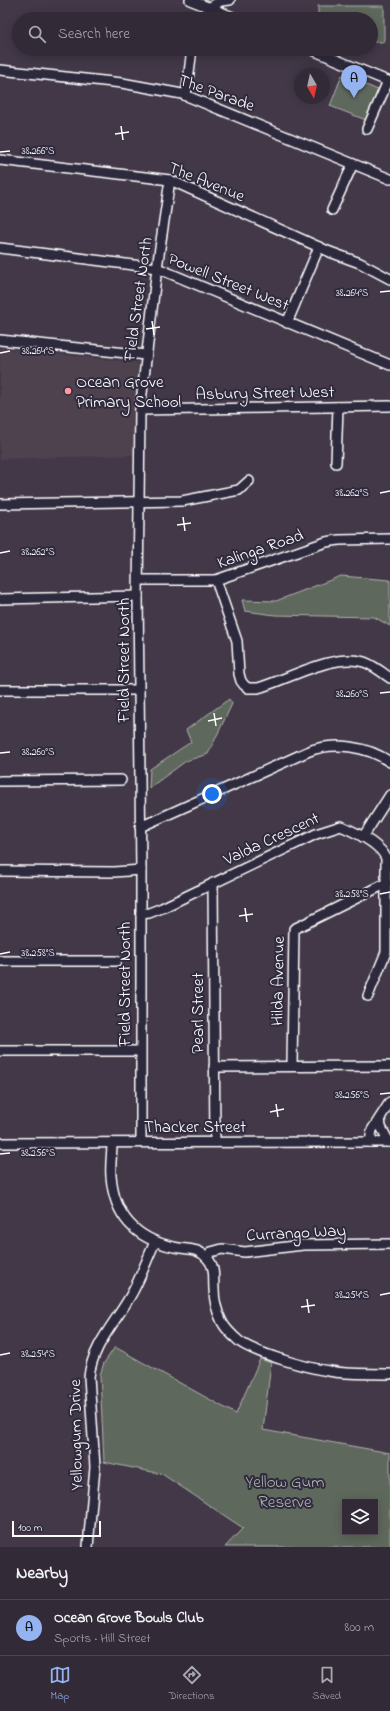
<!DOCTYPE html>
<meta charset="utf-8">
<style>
body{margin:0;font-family:"Indie Flower",sans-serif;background:#3d3642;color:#f1f3f6}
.controls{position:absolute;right:12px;bottom:12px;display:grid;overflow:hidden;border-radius:0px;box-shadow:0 2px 10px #0003}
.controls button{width:36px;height:36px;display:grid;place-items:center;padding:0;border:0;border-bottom:1px solid #4d4651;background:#322a36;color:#f1f3f6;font:20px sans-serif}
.compass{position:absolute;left:294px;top:68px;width:36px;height:36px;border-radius:50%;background:#322a36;box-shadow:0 2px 10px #0003;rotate:171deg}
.scale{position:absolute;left:12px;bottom:10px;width:89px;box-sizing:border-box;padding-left:4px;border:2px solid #fff;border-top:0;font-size:11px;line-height:14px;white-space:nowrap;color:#fff;-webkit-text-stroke:3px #2f2a3d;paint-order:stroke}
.you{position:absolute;left:212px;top:794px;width:14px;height:14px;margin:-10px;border:3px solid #fff;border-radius:50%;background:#1a73e8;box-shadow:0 0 0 6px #1a73e833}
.badge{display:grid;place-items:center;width:26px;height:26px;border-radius:50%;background:#95b2f1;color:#111;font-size:13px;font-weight:700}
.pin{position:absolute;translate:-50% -33px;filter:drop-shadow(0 1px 2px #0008)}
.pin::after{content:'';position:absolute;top:21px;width:14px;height:12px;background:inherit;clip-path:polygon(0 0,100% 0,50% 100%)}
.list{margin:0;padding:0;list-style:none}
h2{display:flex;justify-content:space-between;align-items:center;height:52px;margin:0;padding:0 16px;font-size:17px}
h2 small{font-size:13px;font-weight:400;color:#a8a7ad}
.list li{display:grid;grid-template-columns:26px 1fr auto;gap:12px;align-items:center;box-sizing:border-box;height:56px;padding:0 16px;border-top:1px solid #4d4651}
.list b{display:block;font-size:15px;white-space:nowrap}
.list p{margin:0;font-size:13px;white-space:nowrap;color:#a8a7ad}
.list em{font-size:13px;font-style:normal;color:#a8a7ad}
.icon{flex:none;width:22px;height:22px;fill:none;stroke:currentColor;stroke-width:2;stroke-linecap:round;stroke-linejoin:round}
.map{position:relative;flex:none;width:390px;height:1547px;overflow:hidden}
.search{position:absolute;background:#322a36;box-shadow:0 2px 10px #0003;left:12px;right:12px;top:12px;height:44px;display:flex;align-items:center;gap:10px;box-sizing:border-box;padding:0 14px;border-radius:22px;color:#a8a7ad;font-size:15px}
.sheet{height:108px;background:#322a36}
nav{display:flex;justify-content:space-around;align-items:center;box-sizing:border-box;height:56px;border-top:1px solid #4d4651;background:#322a36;font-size:11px;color:#a8a7ad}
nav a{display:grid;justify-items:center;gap:2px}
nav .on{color:#95b2f1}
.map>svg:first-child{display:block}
.built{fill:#504250}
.green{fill:#5f685b;stroke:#afb4ad;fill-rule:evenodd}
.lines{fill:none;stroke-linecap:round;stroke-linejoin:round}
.minor-casing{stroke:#fff;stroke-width:12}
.minor{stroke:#2f2a3d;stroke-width:9}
.ticks{fill:none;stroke:#fff;stroke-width:1.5}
.poi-dot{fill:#ff9aa2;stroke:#2f2a3d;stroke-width:1.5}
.labels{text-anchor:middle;stroke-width:4;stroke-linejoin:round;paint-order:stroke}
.street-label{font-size:17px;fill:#fff;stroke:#2f2a3d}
.poi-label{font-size:17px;fill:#fff;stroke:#2f2a3d;text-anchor:start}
.park-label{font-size:17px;fill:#afb4ad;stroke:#2f2a3d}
.ticks-label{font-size:10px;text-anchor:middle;fill:#fff;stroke:#2f2a3d;stroke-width:4;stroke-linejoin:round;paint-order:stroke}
</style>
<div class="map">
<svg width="390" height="1547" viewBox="0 0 390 1547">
<rect width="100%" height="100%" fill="#423848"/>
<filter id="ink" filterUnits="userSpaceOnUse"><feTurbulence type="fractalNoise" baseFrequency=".025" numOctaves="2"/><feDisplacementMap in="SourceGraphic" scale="8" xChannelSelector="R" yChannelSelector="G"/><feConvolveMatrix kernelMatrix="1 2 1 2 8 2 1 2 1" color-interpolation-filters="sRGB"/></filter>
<g filter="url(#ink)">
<path class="built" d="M0 348 138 363 135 419V455L0 459Z"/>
<g class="green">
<path d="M318 6H384V42H371V19H318Z"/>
<path d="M342 75 378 90 366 120 330 106Z"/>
<path d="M341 576 390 580V626L374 617 275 615 245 611 242 600 276 601Z"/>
<path d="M229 699 232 704 208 754 186 761 149 788 150 769 191 742 186 730Z"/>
<path d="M115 1347 236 1414 260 1359 271 1363 263 1430 390 1453V1547H225L243 1528 162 1474 104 1462 100 1375 104 1363ZM345 1502H375V1532H345Z"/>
</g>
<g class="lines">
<defs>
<g id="minor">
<path d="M190 0 238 19"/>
<path d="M210 7 221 1 230 0"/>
<path d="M310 49 390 82"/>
<path d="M0 70 122 83 182 94 390 179"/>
<path d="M186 96 192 49"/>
<path d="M367 129 388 81"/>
<path d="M0 160 170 180 330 252 360 263 390 279"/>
<path d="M332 210 353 164"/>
<path d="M0 248 157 268 390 365"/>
<path d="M287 323 319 247"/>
<path d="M0 340 146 355"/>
<path d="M140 410 390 406"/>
<path d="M336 463 338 407"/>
<path d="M0 504 182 501 239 490 249 481"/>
<path d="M139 580H216L326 542 339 540 390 539"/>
<path d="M216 580 237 641 239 674 241 681 244 685 248 688H258C287 680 334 652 364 662 373 665 382 672 390 678"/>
<path d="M0 599 138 596"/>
<path d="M0 690H139"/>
<path d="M0 781 121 780"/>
<path d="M140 827 307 752C333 741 367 746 390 762"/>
<path d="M363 837 390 795"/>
<path d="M0 871 114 872 141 870"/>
<path d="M213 883 215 1142"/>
<path d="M141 914 149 913 162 908 316 834 341 826C355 832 380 844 386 858V952L368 996"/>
<path d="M0 961H116"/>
<path d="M0 1051H140"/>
<path d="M292 1066 294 929 387 883"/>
<path d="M214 1067 390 1066"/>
<path d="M380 1118 381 1127 389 1142"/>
<path d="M141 1142V870L138 596 140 410 157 268 170 180"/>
<path d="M370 1142 372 1130 390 1102"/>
<path d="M0 1143 390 1142"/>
<path d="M112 1143C112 1154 110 1165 111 1176 114 1216 136 1239 174 1247 186 1250 198 1247 207 1258 216 1267 213 1278 214 1289 214 1300 217 1312 222 1322 226 1330 233 1336 240 1342 258 1354 307 1368 329 1371 349 1375 370 1373 390 1374"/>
<path d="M206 1257 211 1252 222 1249 245 1252 303 1245 390 1244"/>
<path d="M88 1547 95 1467 89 1377C92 1345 117 1321 132 1293 141 1277 147 1259 155 1242"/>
</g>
</defs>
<use href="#minor" class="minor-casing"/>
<use href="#minor" class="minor"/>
</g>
</g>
<path class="ticks" d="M121 126 123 140M115 134 129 132M0 152 10 151M380 292 390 291M152 321 154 335M146 329 160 327M0 353 10 351M380 493 390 491M183 517 185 531M177 525 191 523M0 553 10 551M380 693 390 692M214 713 216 726M208 721 222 718M0 753 10 752M380 894 390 892M245 908 247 922M239 916 253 914M0 954 10 952M380 1094 390 1093M276 1104 278 1117M270 1112 284 1109M0 1154 10 1153M380 1295 390 1293M307 1299 309 1313M301 1307 315 1305M0 1355 10 1353"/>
<circle class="poi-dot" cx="68" cy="391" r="4"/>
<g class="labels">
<g class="street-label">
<text transform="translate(217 92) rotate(20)" y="6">The Parade</text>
<text transform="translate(207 181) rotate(22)" y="6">The Avenue</text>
<text transform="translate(229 281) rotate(22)" y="6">Powell Street West</text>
<text transform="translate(137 299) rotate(-82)" y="6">Field Street North</text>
<text transform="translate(265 392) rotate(-1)" y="6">Asbury Street West</text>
<text transform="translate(260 548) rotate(-19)" y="6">Kalinga Road</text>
<text transform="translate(123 660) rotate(-90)" y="6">Field Street North</text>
<text transform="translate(271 838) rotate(-25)" y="6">Valda Crescent</text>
<text transform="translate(277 981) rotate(-89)" y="6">Hilda Avenue</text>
<text transform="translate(124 984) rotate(-90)" y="6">Field Street North</text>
<text transform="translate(197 1013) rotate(-90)" y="6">Pearl Street</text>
<text x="195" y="1132">Thacker Street</text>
<text transform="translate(296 1232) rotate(-3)" y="6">Currango Way</text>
<text transform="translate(75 1435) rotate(-91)" y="6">Yellowgum Drive</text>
</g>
<g class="poi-label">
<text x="76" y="387">Ocean Grove<tspan x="76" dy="20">Primary School</tspan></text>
</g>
<g class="park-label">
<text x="285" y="1487">Yellow Gum<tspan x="285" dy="20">Reserve</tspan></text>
</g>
</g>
<g class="ticks-label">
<text x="38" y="154">38.266°S</text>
<text x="352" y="296">38.264°S</text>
<text x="38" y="354">38.264°S</text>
<text x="352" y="496">38.262°S</text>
<text x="38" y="555">38.262°S</text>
<text x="352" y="697">38.260°S</text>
<text x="38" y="755">38.260°S</text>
<text x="352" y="897">38.258°S</text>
<text x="38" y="956">38.258°S</text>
<text x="352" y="1098">38.256°S</text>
<text x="38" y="1156">38.256°S</text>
<text x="352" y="1298">38.254°S</text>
<text x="38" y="1357">38.254°S</text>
</g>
</svg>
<div class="controls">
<button><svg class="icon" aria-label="layers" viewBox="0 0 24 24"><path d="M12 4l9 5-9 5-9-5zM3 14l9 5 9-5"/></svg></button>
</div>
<svg class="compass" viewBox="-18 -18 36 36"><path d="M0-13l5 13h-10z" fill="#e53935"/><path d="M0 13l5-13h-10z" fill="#a8a7ad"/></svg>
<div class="scale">100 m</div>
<div class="you"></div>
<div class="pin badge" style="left:354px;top:98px">A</div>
<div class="search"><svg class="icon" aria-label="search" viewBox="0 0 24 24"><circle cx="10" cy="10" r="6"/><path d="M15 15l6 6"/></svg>Search here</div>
</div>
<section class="sheet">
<h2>Nearby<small></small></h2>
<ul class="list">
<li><span class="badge">A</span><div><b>Ocean Grove Bowls Club</b><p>Sports · Hill Street</p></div><em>800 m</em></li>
</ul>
</section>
<nav>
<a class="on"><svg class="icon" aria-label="map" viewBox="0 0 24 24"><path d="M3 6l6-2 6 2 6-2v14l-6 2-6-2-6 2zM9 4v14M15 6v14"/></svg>Map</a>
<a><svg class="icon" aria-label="directions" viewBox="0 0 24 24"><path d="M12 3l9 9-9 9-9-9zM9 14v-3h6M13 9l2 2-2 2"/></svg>Directions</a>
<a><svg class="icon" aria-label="saved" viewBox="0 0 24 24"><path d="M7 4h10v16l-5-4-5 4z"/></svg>Saved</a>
</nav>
